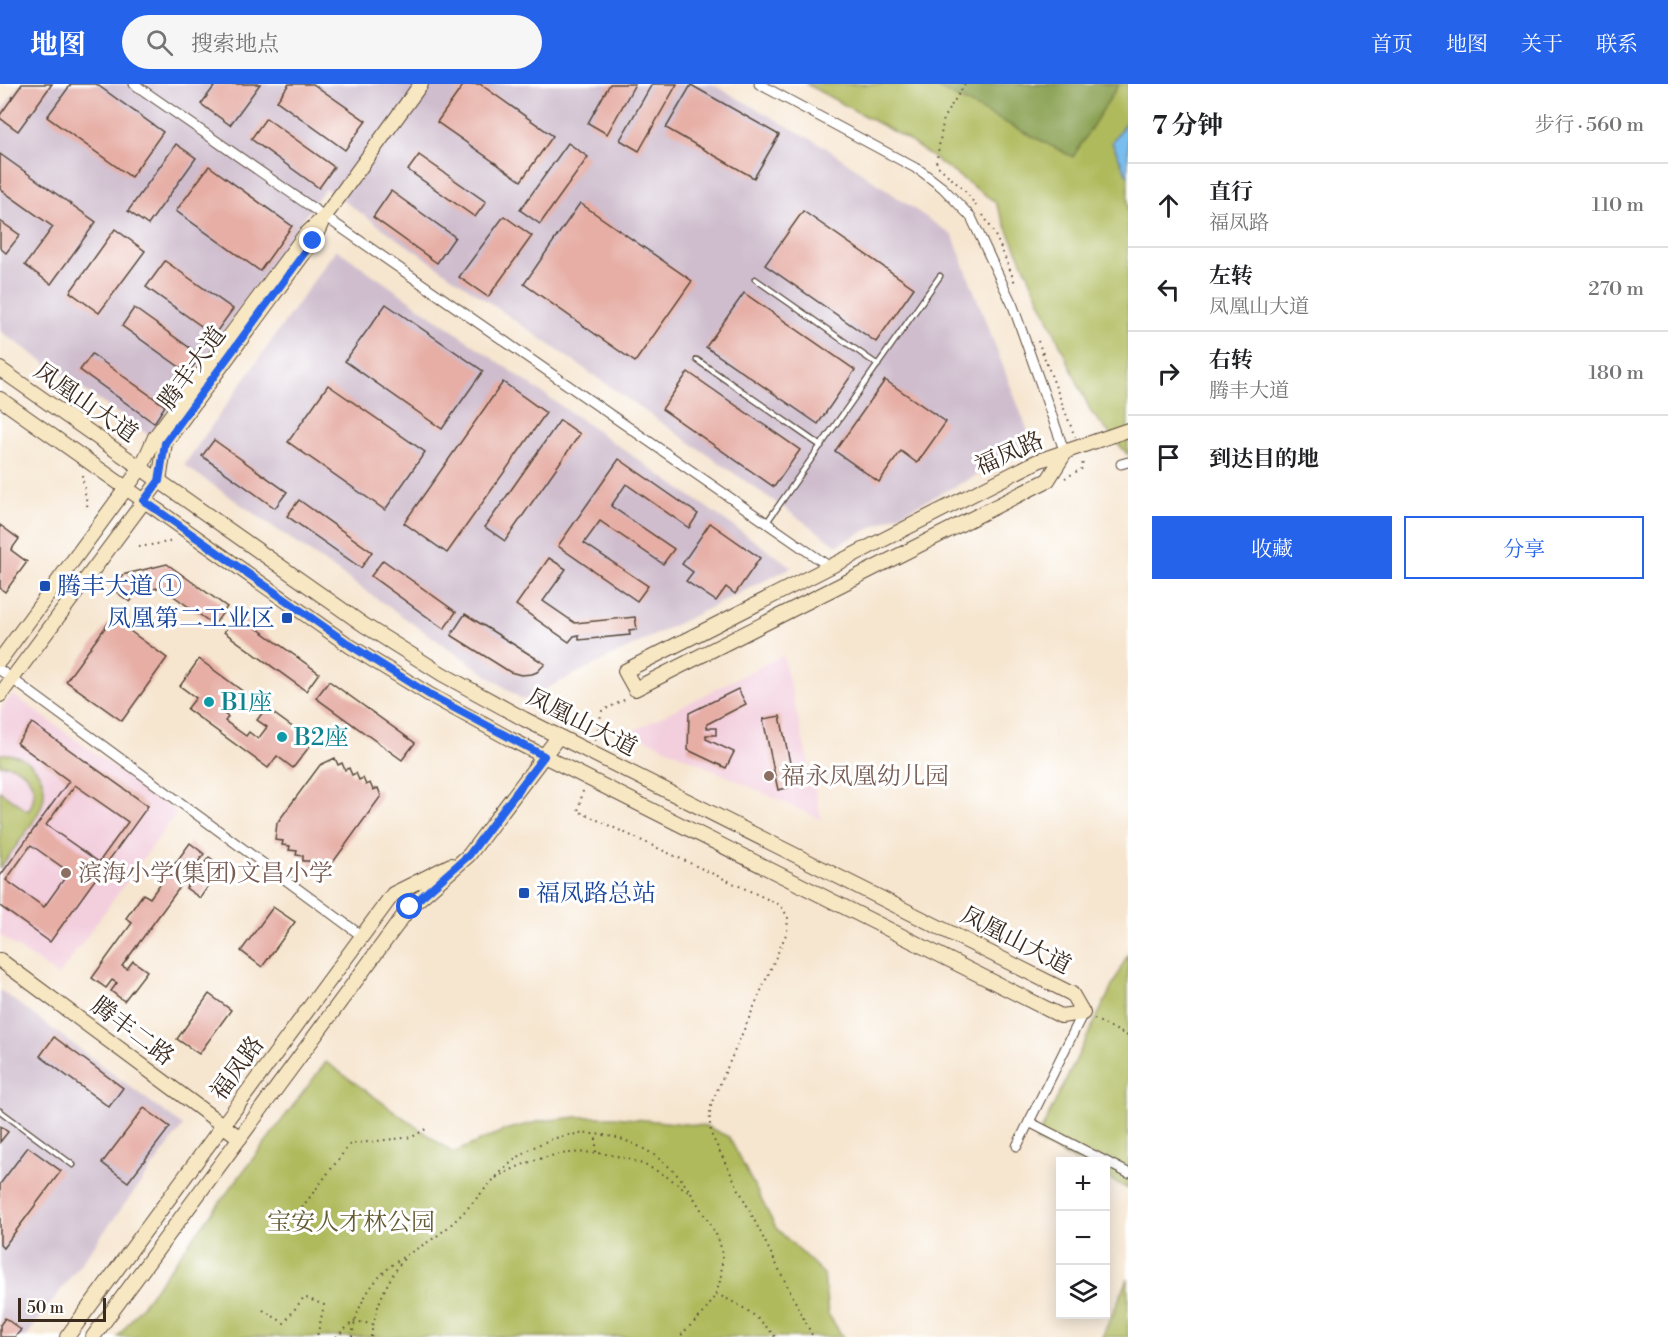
<!DOCTYPE html>
<html lang="zh">
<meta charset="utf-8">
<style>
body{margin:0;font-family:"Libre Bodoni","Noto Serif SC",serif;background:#f6f6f6;color:#202124}
.controls{position:absolute;right:18px;bottom:18px;display:grid;overflow:hidden;border-radius:0px;box-shadow:0 3px 15px #0003}
.controls button{width:54px;height:54px;display:grid;place-items:center;padding:0;border:0;border-bottom:2px solid #e0e0e0;background:#fff;color:#202124;font:30px sans-serif}
.scale{position:absolute;left:18px;bottom:15px;width:88px;box-sizing:border-box;padding-left:6px;border:3px solid #3b2a1e;border-top:0;font-size:16px;line-height:21px;white-space:nowrap;color:#3b2a1e;-webkit-text-stroke:4px #fff;paint-order:stroke}
.stop{position:absolute;width:18px;height:18px;margin:-14px;border:4px solid #2563eb;border-radius:50%;background:#fff}
.stop.end{background:#2563eb;border-color:#fff;box-shadow:0 2px 6px #0008}
.list{margin:0;padding:0;list-style:none}
h2{display:flex;justify-content:space-between;align-items:center;height:78px;margin:0;padding:0 24px;font-size:26px}
h2 small{font-size:20px;font-weight:400;color:#757577}
.list li{display:grid;grid-template-columns:39px 1fr auto;gap:18px;align-items:center;box-sizing:border-box;height:84px;padding:0 24px;border-top:2px solid #e0e0e0}
.list b{display:block;font-size:22px;white-space:nowrap}
.list p{margin:0;font-size:20px;white-space:nowrap;color:#757577}
.list em{font-size:20px;font-style:normal;color:#757577}
.actions{display:flex;gap:12px;padding:18px 24px}
.actions a{flex:1;padding:14px 0;border:2px solid #2563eb;border-radius:0px;text-align:center;font-size:21px;color:#2563eb}
.actions .main{background:#2563eb;color:#fff}
.icon{flex:none;width:33px;height:33px;fill:none;stroke:currentColor;stroke-width:2;stroke-linecap:round;stroke-linejoin:round}
.map{position:relative;flex:none;width:1128px;height:1253px;overflow:hidden}
header{display:flex;align-items:center;gap:36px;box-sizing:border-box;height:84px;padding:0 30px;background:#2563eb;color:#fff}
header strong{font-size:28px}
nav{display:flex;gap:33px;margin-inline-start:auto;font-size:21px}
.search{width:420px;height:54px;background:#f6f6f6;display:flex;align-items:center;gap:15px;box-sizing:border-box;padding:0 21px;border-radius:33px;color:#757577;font-size:22px}
main{display:flex}
aside{flex:1;background:#fff}
.map>svg:first-child{display:block}
.built{fill:#f3cfde}
.industrial{fill:#cfbdce}
.green{fill:#afba5c;stroke:#75723d;stroke-width:1.5}
.forest{fill:#8ba254;stroke:#636639;stroke-width:1.5}
.water{fill:#7abef0;stroke:#5a7487;stroke-width:1.5}
.building{fill:#e6aea5;fill-rule:evenodd}
.lines{fill:none;stroke-linecap:round;stroke-linejoin:round}
.lane-casing{stroke:#574639;stroke-width:7}
.street-casing{stroke:#574639;stroke-width:11}
.secondary-casing{stroke:#574639;stroke-width:16}
.path{stroke:#574639;stroke-width:2;stroke-dasharray:1.5 4.5;stroke-linecap:butt}
.lane{stroke:#fff;stroke-width:4.5}
.street{stroke:#fff;stroke-width:9}
.secondary{stroke:#f8e7c3;stroke-width:14}
.route{stroke:#2563eb;stroke-width:8}
.transit-dot{fill:#1a4fb4;stroke:#fff;stroke-width:2}
.culture-dot{fill:#0f9aa8;stroke:#fff;stroke-width:2}
.education-dot{fill:#8d6e63;stroke:#fff;stroke-width:2}
.labels{text-anchor:middle;stroke-width:6;stroke-linejoin:round;paint-order:stroke}
.street-label{font-size:24px;fill:#3b2a1e;stroke:#fff}
.transit-label{font-size:24px;fill:#164399;stroke:#fff;text-anchor:start}
.culture-label{font-size:24px;fill:#0d838f;stroke:#fff;text-anchor:start}
.education-label{font-size:24px;fill:#785e54;stroke:#fff;text-anchor:start}
.park-label{font-size:24px;fill:#645c34;stroke:#fff}
</style>
<header>
<strong>地图</strong>
<div class="search"><svg class="icon" aria-label="search" viewBox="0 0 24 24"><circle cx="10" cy="10" r="6"/><path d="M15 15l6 6"/></svg>搜索地点</div>
<nav><a>首页</a><a>地图</a><a>关于</a><a>联系</a></nav>
</header>
<main>
<div class="map">
<svg width="1128" height="1253" viewBox="0 0 1128 1253">
<rect width="100%" height="100%" fill="#fff"/>
<filter id="ink" filterUnits="userSpaceOnUse"><feTurbulence type="fractalNoise" baseFrequency=".0167" numOctaves="2"/><feDisplacementMap in="SourceGraphic" scale="12" xChannelSelector="R" yChannelSelector="G"/><feConvolveMatrix kernelMatrix="1 2 1 2 8 2 1 2 1" color-interpolation-filters="sRGB"/></filter>
<filter id="wash" filterUnits="userSpaceOnUse"><feTurbulence type="fractalNoise" baseFrequency=".008" numOctaves="4" result="noise"/><feDisplacementMap in="SourceGraphic" scale="24" xChannelSelector="R" yChannelSelector="G"/><feGaussianBlur stdDeviation="1.35" result="paint"/><feColorMatrix in="noise" values="0 0 0 0 0 0 0 0 0 0 0 0 0 0 0 0 0 1.4 0 .05"/><feComposite in="paint" operator="in"/></filter>
<g filter="url(#wash)">
<rect width="100%" height="100%" fill="#f6e5cf"/>
<g class="built">
<path d="M783 571 822 736 631 648Z"/>
<path d="M12 610 177 728 58 892 0 851V627Z"/>
</g>
<g class="industrial">
<path d="M20 0H712L825 63 953 152 1034 363 837 461 325 104 150 352 0 247V28Z"/>
<path d="M336 165 792 483 523 616 184 381Z"/>
<path d="M0 906 183 1042 26 1253H0Z"/>
</g>
<g class="green">
<path d="M806 0H1128V35L1112 58 1128 93V371L1091 328 995 118 905 54Z"/>
<path d="M0 670C13 669 25 674 34 683 55 707 40 729 25 750 17 761 8 773 0 784V707L28 727C43 705 26 679 0 681Z"/>
<path d="M1128 870V1105L1106 1093V1078L1075 1077 1036 1057Z"/>
<path d="M326 978 453 1069 505 1046 541 1037 577 1033H615L706 1042 729 1053 776 1144 824 1190 828 1230 843 1253H118Z"/>
<path d="M1128 1195V1253H1102Z"/>
</g>
<path class="forest" d="M935 0H1119L1073 73 934 2Z"/>
<path class="water" d="M1128 35V93L1112 58Z"/>
<g id="blocks">
<g class="building">
<path d="M22 0H52L18 47 0 34V31Z"/>
<path d="M71 0H96L163 48 131 93 47 33Z"/>
<path d="M216 0H260L230 41 201 20Z"/>
<path d="M289 0H313L366 37 345 66 277 17Z"/>
<path d="M464 0H480L553 52 521 97 437 38Z"/>
<path d="M610 0H635L607 50 588 39Z"/>
<path d="M652 0H677L639 67 620 56Z"/>
<path d="M691 1 779 51 754 94 666 44Z"/>
<path d="M266 34 334 83 319 104 251 55Z"/>
<path d="M568 59 588 73 540 140 520 126Z"/>
<path d="M176 60 196 74 148 141 128 127Z"/>
<path d="M0 70 96 138 51 200 25 181 53 143 0 105Z"/>
<path d="M419 71 486 118 475 133 408 86Z"/>
<path d="M209 82 292 142 260 187 176 127Z"/>
<path d="M391 107 455 153 437 179 373 133Z"/>
<path d="M580 119 692 197 635 278 524 200Z"/>
<path d="M803 127 914 204 876 258 765 181Z"/>
<path d="M504 132 532 152 488 213 459 193Z"/>
<path d="M0 137 20 151 6 169 0 164Z"/>
<path d="M115 145 145 167 99 229 70 208Z"/>
<path d="M165 177 233 225 214 251 146 203Z"/>
<path d="M744 209 855 286 818 340 706 263Z"/>
<path d="M386 220 483 287 442 345 345 277Z"/>
<path d="M134 224 201 272 188 289 122 242Z"/>
<path d="M92 270 165 322 154 339 80 286Z"/>
<path d="M688 288 800 366 774 403 662 325Z"/>
<path d="M885 296 946 338 917 379 901 367 879 398 835 367Z"/>
<path d="M503 298 546 329 447 469 404 439Z"/>
<path d="M328 301 425 368 385 426 288 358Z"/>
<path d="M560 336 580 350 505 457 485 443Z"/>
<path d="M214 356 287 408 275 424 202 372Z"/>
<path d="M619 375 698 430 689 444 626 400 611 422 674 465 663 480 600 437 584 459 648 502 637 517 558 462Z"/>
<path d="M299 416 372 468 361 484 287 432Z"/>
<path d="M710 439 760 474 735 510 726 503 716 517 686 497 693 488 682 480Z"/>
<path d="M0 441 19 455 11 466 27 478 5 508 0 504Z"/>
<path d="M549 474 566 485 543 517 575 539 635 533 637 545 629 546 630 551 579 556V551L574 552 569 558 516 521Z"/>
<path d="M383 476 456 528 444 545 371 492Z"/>
<path d="M167 480 227 523 214 541 161 503 137 509 130 518 112 505 122 491Z"/>
<path d="M237 530 319 589 306 607 224 548Z"/>
<path d="M465 530 545 580 537 588 532 590 521 591 510 588 451 551Z"/>
<path d="M112 534 167 574 122 637 66 597Z"/>
<path d="M199 575 245 609 237 621 227 615 219 626 228 633 225 637 246 652 249 648 258 655 267 643 257 636 266 624 313 658 293 684 277 672 268 684 187 625 196 614 180 602Z"/>
<path d="M329 597 415 659 402 676 316 614Z"/>
<path d="M738 605 746 620 707 640V644H716V651H706V655L734 668 726 684 688 666 689 629Z"/>
<path d="M780 632 795 702 778 706 763 635Z"/>
<path d="M32 639 148 722 50 858 0 822V792L69 697 17 659ZM75 701 128 738 99 778 46 741ZM31 761 69 788 44 823 6 796Z"/>
<path d="M335 674 338 681 342 679 345 686 349 684 352 691 356 689 359 696 363 694 366 701 370 699 373 706 378 704 381 712 326 788 317 787V782H310V777H303V772L296 771 297 767 289 766 290 762 282 761 283 757 275 756 277 739 320 681Z"/>
<path d="M190 759 204 770 198 778 203 781 209 773 222 783 200 814 186 804 193 795 188 792 122 882 127 885 133 877 147 887 124 917 111 907 117 899 112 896 106 904 92 894 132 839 126 834 143 810 150 814Z"/>
<path d="M273 823 295 838 262 883 241 867Z"/>
<path d="M209 910 231 926 199 970 177 955Z"/>
<path d="M54 953 123 1004 109 1023 40 972Z"/>
<path d="M144 1024 170 1043 128 1098 102 1079Z"/>
<path d="M0 1042 8 1048 0 1058Z"/>
<path d="M28 1063 61 1087 3 1164 0 1161V1100Z"/>
<path d="M5 1234 21 1246 15 1253H0V1241Z"/>
</g>
</g>
</g>
<g filter="url(#ink)">
<use href="#blocks" fill-opacity="0" stroke="#574639" stroke-width="1.5"/>
<g class="lines">
<defs>
<g id="lane">
<path d="M755 195 878 281"/>
<path d="M697 276 821 362"/>
<path d="M767 438 940 192"/>
<path d="M0 1027 73 1081"/>
</g>
<g id="street">
<path d="M134 0 830 483"/>
<path d="M759 0 921 87 943 104 971 133 1013 222 1065 369"/>
<path d="M1121 380 1128 378"/>
<path d="M0 586 362 852"/>
<path d="M1029 1038 1128 1089"/>
<path d="M1017 1062 1083 929"/>
</g>
<g id="secondary">
<path d="M0 285 364 541 442 590 524 635 1072 910 1083 929 1061 932 512 656 430 611 350 562 0 315"/>
<path d="M1065 369 1048 396 635 605 625 587 1038 377 1128 346"/>
<path d="M0 576 141 384 155 353 305 151 325 132 421 0"/>
<path d="M0 611 159 397 165 359 313 157 321 140"/>
<path d="M0 876 240 1054"/>
<path d="M67 1253 393 810 451 781"/>
<path d="M93 1253 410 823 469 771 559 652"/>
</g>
</defs>
<use href="#lane" class="lane-casing"/>
<use href="#street" class="street-casing"/>
<use href="#secondary" class="secondary-casing"/>
<g class="path">
<path d="M965 0 944 33 936 80 967 109 976 122"/>
<path d="M983 131C997 151 1006 176 1015 199"/>
<path d="M1038 257 1075 353"/>
<path d="M82 391 88 426"/>
<path d="M1065 394 1083 384 1082 375"/>
<path d="M139 463 174 457"/>
<path d="M595 657 602 627 628 614"/>
<path d="M583 707 578 727 780 821 788 833 787 848 712 1018C709 1030 709 1040 712 1052L813 1253"/>
<path d="M1094 935 1128 952"/>
<path d="M596 1068V1050"/>
<path d="M496 1094C560 1056 630 1060 688 1108"/>
<path d="M291 1138 350 1060 412 1053 428 1044"/>
<path d="M716 1210C740 1220 759 1232 775 1253"/>
<path d="M263 1226 284 1239 304 1213 324 1221 317 1253"/>
<path d="M336 1253 354 1237 372 1240"/>
<path d="M352 1253C357 1216 376 1189 408 1170 419 1163 431 1157 442 1148 483 1116 502 1070 556 1054 601 1041 649 1059 679 1093 688 1103 695 1116 702 1127 717 1151 725 1160 721 1190 720 1203 713 1217 705 1227 698 1236 687 1243 680 1253"/>
<path d="M371 1253C375 1222 387 1196 406 1172"/>
</g>
<use href="#lane" class="lane"/>
<use href="#street" class="street"/>
<use href="#secondary" class="secondary"/>
</g>
</g>
<g class="lines" filter="url(#ink)">
<path class="route" d="M313 157 165 359 159 397 144 417 350 561 430 611 544 672 469 771 410 823"/>
</g>
<g class="transit-dot">
<rect x="39" y="496" width="12" height="12" rx="3"/>
<rect x="281" y="528" width="12" height="12" rx="3"/>
<rect x="518" y="803" width="12" height="12" rx="3"/>
</g>
<g class="culture-dot">
<circle cx="209" cy="618" r="6"/>
<circle cx="282" cy="653" r="6"/>
</g>
<g class="education-dot">
<circle cx="769" cy="692" r="6"/>
<circle cx="66" cy="789" r="6"/>
</g>
<g class="labels">
<g class="street-label">
<text transform="translate(192 284) rotate(-54)" y="8">腾丰大道</text>
<text transform="translate(86 318) rotate(35)" y="8">凤凰山大道</text>
<text transform="translate(1009 369) rotate(-24)" y="8">福凤路</text>
<text transform="translate(582 638) rotate(27)" y="8">凤凰山大道</text>
<text transform="translate(1016 856) rotate(27)" y="8">凤凰山大道</text>
<text transform="translate(133 947) rotate(37)" y="8">腾丰二路</text>
<text transform="translate(237 984) rotate(-54)" y="8">福凤路</text>
</g>
<g class="transit-label">
<text x="57" y="510">腾丰大道 ①</text>
<text x="275" y="542" text-anchor="end">凤凰第二工业区</text>
<text x="536" y="817">福凤路总站</text>
</g>
<g class="culture-label">
<text x="221" y="626">B1座</text>
<text x="294" y="661">B2座</text>
</g>
<g class="education-label">
<text x="781" y="700">福永凤凰幼儿园</text>
<text x="78" y="797">滨海小学(集团)文昌小学</text>
</g>
<g class="park-label">
<text x="351" y="1146">宝安人才林公园</text>
</g>
</g>
</svg>
<div class="controls">
<button>+</button>
<button>−</button>
<button><svg class="icon" aria-label="layers" viewBox="0 0 24 24"><path d="M12 4l9 5-9 5-9-5zM3 14l9 5 9-5"/></svg></button>
</div>
<div class="scale">50 m</div>
<div class="stop" style="left:410px;top:823px"></div>
<div class="stop end" style="left:313px;top:157px"></div>
</div>
<aside>
<h2>7 分钟<small>步行 · 560 m</small></h2>
<ul class="list">
<li><svg class="icon" aria-label="ahead" viewBox="0 0 24 24"><path d="M12 20V5M6 11l6-6 6 6"/></svg><div><b>直行</b><p>福凤路</p></div><em>110 m</em></li>
<li><svg class="icon" aria-label="left" viewBox="0 0 24 24"><path d="M17 20v-9H6M10 6l-5 5 5 5"/></svg><div><b>左转</b><p>凤凰山大道</p></div><em>270 m</em></li>
<li><svg class="icon" aria-label="right" viewBox="0 0 24 24"><path d="M7 20v-9h11M14 6l5 5-5 5"/></svg><div><b>右转</b><p>腾丰大道</p></div><em>180 m</em></li>
<li><svg class="icon" aria-label="arrive" viewBox="0 0 24 24"><path d="M6 21V4h12l-3 4 3 4H6"/></svg><div><b>到达目的地</b></div></li>
</ul>
<div class="actions"><a class="main">收藏</a><a>分享</a></div>
</aside>
</main>
